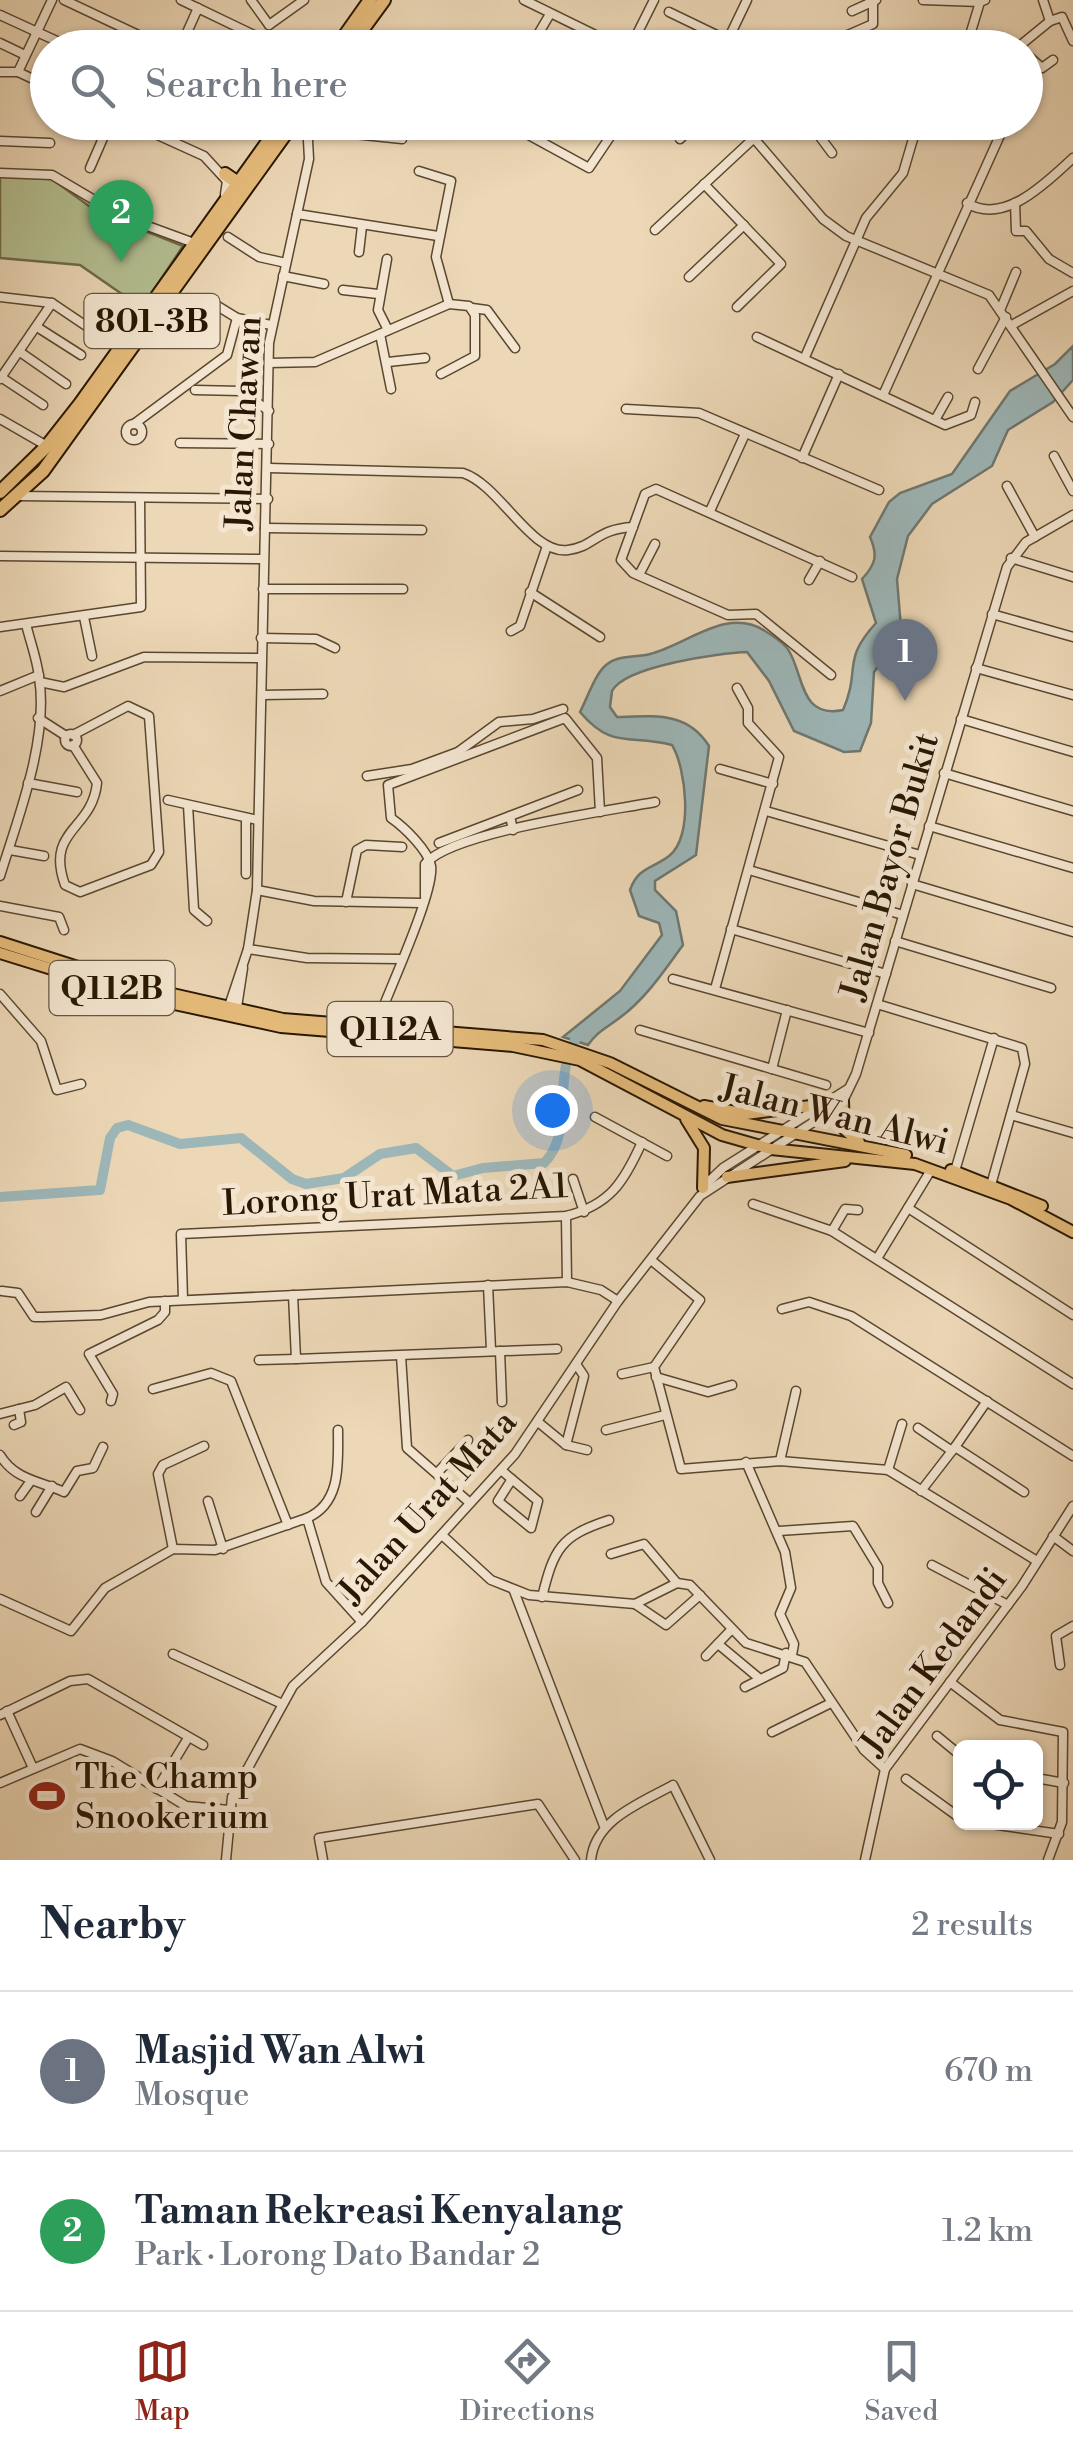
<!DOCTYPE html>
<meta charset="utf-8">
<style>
body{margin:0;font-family:"Libre Bodoni",serif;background:#f6f6f7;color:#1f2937}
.controls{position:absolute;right:30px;bottom:30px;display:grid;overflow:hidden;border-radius:15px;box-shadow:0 2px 8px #0004}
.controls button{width:90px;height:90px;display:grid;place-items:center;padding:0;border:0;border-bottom:2px solid #e0e1e3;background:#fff;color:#1f2937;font:50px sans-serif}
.you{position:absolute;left:552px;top:1110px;width:35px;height:35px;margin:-25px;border:8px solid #fff;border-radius:50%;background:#1a73e8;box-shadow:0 0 0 15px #1a73e833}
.badge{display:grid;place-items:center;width:65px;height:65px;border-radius:50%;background:#8f2418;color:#fff;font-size:32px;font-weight:700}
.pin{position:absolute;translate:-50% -82px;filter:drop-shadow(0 2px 5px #0008)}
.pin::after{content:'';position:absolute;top:52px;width:35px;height:30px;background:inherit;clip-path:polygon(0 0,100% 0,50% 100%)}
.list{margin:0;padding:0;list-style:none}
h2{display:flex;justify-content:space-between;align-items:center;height:130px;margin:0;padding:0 40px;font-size:42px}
h2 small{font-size:32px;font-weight:400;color:#747a83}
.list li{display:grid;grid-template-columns:65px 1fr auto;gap:30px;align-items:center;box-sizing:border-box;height:160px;padding:0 40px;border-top:2px solid #e0e1e3}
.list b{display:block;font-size:38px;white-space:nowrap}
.list p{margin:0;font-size:32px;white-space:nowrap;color:#747a83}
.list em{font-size:32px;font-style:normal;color:#747a83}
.icon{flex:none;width:55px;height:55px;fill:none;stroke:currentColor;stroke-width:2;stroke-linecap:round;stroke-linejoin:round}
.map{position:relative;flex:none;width:1073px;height:1860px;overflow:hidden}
.search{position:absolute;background:#fff;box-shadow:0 2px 8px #0004;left:30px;right:30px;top:30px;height:110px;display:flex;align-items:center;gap:25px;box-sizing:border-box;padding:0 35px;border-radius:55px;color:#747a83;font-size:38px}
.sheet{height:450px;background:#fff}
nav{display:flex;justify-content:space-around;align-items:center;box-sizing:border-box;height:140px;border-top:2px solid #e0e1e3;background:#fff;font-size:28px;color:#747a83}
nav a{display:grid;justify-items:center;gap:5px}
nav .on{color:#8f2418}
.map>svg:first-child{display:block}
.green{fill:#b4bf91;stroke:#6e6b4a;stroke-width:2.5}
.water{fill:#9db7b9;stroke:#6f7770;stroke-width:2.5}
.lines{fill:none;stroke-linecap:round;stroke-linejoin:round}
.river{stroke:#9db7b9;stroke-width:10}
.minor-casing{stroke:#5a472f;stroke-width:11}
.major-casing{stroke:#291702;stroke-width:14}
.highway-casing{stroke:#291702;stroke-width:16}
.minor{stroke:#f3e5d0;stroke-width:8}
.major{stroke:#e6bc7b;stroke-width:10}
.highway{stroke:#e6bc7b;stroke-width:12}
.labels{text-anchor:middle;stroke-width:10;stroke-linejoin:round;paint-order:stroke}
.shield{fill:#f3e5d0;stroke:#665540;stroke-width:2.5}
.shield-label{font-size:32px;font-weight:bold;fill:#291702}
.street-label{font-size:35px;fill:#291702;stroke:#f3e5d0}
.poi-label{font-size:35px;fill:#291702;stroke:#f3e5d0;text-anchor:start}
</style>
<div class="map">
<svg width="1073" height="1860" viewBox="0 0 1073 1860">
<rect width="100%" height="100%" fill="#ecd7b6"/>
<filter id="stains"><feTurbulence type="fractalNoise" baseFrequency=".002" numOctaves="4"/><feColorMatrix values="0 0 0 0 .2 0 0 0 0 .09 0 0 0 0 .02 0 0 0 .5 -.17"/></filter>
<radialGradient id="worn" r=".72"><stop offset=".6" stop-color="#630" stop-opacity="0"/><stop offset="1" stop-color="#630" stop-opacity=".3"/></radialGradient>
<path class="green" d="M0 176 52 179 97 212 183 246 142 308 80 265 0 258Z"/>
<path class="water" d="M1073 346V380L1053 402 1008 430 992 466 932 504 908 536 897 579 901 628 893 647 874 672 871 723 860 751 844 752 794 731 769 681 747 652C720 653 625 666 612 691 612 692 610 706 610 707L617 717C654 716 687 711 709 746L696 855 655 881V890L676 911 683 945C665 970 644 1001 618 1019 605 1029 598 1031 588 1045L563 1037 620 991 662 935 659 923 639 916 630 890C638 867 652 869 669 856 694 837 686 768 672 745 629 734 612 750 580 712 587 699 595 674 606 665 619 654 636 658 650 654 687 645 727 606 765 631 772 635 785 644 789 651 804 676 800 719 843 710 861 669 841 661 876 623L862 579C876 564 878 555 870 537L889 502 900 493 952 474 1010 391 1055 364Z"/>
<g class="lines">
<path class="river" d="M0 1197 100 1190 110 1138 117 1128 128 1125 180 1144 241 1138 292 1179 306 1184 344 1178 380 1154 416 1148 453 1176 483 1168 544 1163C577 1131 548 1070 582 1030"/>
<defs>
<g id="minor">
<path d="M64 0 166 48"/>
<path d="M181 0 281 48"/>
<path d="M251 0 269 25"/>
<path d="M524 0 622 48"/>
<path d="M923 0 980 2"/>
<path d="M1043 0 1050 21"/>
<path d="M852 11 876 0"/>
<path d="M669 12 727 40"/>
<path d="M0 15 72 48"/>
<path d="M269 25 304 0"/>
<path d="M0 43 25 55"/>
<path d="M180 48 198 8"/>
<path d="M530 48 550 14"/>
<path d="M630 48 654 0"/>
<path d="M724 48 747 0"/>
<path d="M754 48 770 38 781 48"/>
<path d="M818 48 873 24V3"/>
<path d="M966 48 980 2 985 0"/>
<path d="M1017 48 1050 21 1062 17 1073 41"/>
<path d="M1026 54 1042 68 1053 60"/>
<path d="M0 72H18L48 86"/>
<path d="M18 72 52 0"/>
<path d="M129 122 204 156 227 181 225 194"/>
<path d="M237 122 255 131 267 122"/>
<path d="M505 122 589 168 620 122"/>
<path d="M740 122 823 219 846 236 989 295 1073 417"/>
<path d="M809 122 832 153"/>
<path d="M843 122 844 124"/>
<path d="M287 133 325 131 402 139"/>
<path d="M680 139 697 122"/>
<path d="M0 141 50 143"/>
<path d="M90 168 110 122"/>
<path d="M419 171 451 181 436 257 449 304"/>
<path d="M0 173 52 175 123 217 194 243"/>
<path d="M704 184 781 264 737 307"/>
<path d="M967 203C1004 226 1047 182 1073 158"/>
<path d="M1015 203 1016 231H1026L1049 259 1073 273"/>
<path d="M297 214 438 236"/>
<path d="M655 230 753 139"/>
<path d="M228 237 259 257 286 263"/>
<path d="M359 252 362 226"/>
<path d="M387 259 378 310 388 330"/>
<path d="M283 276 324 284"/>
<path d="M689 277 744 225"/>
<path d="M343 290 378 294"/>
<path d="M0 297 52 303 101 336"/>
<path d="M211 302 237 318 271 325"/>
<path d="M472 308 487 310 515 348"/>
<path d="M1001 308 1016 272"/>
<path d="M1012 325 1073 291"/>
<path d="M37 327 81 355"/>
<path d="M380 334 391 389"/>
<path d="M757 337 945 425 971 415 975 402"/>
<path d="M20 352 66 384"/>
<path d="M805 357 866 218 903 173 918 122"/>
<path d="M388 362 425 358"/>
<path d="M269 363 315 362 449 304 469 306 475 315V356L441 374"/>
<path d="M978 369 1006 317"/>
<path d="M1 377 43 405"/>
<path d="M0 379 52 303"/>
<path d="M195 390 241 391 269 411"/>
<path d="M884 393 1006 122"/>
<path d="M626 409 699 413 879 490"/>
<path d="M0 419 47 446"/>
<path d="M935 420 948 397"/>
<path d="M134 424 227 355 237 318"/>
<circle cx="134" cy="432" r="8"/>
<path d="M180 443 269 444"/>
<path d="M1054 456 1073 491"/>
<path d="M802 458 839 374"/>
<path d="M269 468 463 473C500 485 531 555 568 550 594 547 596 529 633 527"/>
<path d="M1007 486 1035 537"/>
<path d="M18 496 268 499"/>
<path d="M710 511 745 434"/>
<path d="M265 528 422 530"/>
<path d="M0 556 263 559"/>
<path d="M1011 558 1073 577"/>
<path d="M639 575 655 544"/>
<path d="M809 580 820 561"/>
<path d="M263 589H403"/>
<path d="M530 592 600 637"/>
<path d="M992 614 1073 637"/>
<path d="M84 617 92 656"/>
<path d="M0 627 141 607 140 498"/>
<path d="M511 631 520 626 547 546"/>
<path d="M261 638 316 639 335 648"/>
<path d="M976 668 1073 695"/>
<path d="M831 675 756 614 728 615 633 573 621 560 645 494 656 489 852 577"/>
<path d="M40 682 64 687 144 657 260 658"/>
<path d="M0 691 39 675"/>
<path d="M262 695 323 694"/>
<path d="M38 718 66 736"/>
<path d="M961 719 1073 752"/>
<circle cx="71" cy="740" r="6"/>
<path d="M73 735 128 706 149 716 159 852 151 865 80 892 65 885C45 829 92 831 97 783L73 745"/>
<path d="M458 752 499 722 533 719 563 709"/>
<path d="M720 769 773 784"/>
<path d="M944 773 1073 811"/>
<path d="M367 776 412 769 458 752 460 757"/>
<path d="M28 783 77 792"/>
<path d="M168 800 258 820"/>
<path d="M188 805 194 910 207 921"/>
<path d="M766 811 920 855"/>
<path d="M510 816 578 790"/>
<path d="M929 826 1073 868"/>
<path d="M439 843 510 816 513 830"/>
<path d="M10 850 44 856"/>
<path d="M749 870 903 915"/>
<path d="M246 874V818"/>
<path d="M0 876C18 818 49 739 39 677 37 659 30 641 26 624"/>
<path d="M912 884 1073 932"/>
<path d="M257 890 314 901 422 903"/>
<path d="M425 896V864C451 832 608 811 655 802"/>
<path d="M346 902 357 850 366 845 402 847"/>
<path d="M0 906 59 917 64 930"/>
<path d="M731 929 886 974"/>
<path d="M895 941 1051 988"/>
<path d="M248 949 307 958 401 959"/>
<path d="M673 979 869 1033"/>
<path d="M715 989 779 757 748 723V708L737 688"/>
<path d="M0 994 41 1041 57 1090 81 1084"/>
<path d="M877 1004 1022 1048 1025 1064 991 1185"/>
<path d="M228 1009 248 949 257 890 269 343 309 159 307 122"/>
<path d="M236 1014 243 968"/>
<path d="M380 1015C391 986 435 890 431 866 428 850 404 827 391 818L388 785 565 718 597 758 600 812"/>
<path d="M640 1030 826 1085"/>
<path d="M772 1069 787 1010"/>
<path d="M1011 1115 1073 1133"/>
<path d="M595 1117 667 1156"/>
<path d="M955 1171 994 1038"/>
<path d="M573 1179 584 1212"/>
<path d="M703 1187 723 1168 848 1089"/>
<path d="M753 1204 832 1231 1073 1384"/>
<path d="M908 1208 1073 1315"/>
<path d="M566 1216 567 1282"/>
<path d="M832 1231 845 1209 858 1210"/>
<path d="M878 1257 931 1170"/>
<path d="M651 1260 700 1300 654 1367 681 1469 780 1461 888 1470 1037 1561"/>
<path d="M488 1285 491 1350"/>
<path d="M2 1291 18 1293 34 1317H43L101 1315 149 1302 567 1282 601 1290 618 1301"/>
<path d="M293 1295 296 1359 557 1349"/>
<path d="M183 1299 181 1234 566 1216C610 1205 624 1182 642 1142"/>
<path d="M782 1309 809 1302 851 1316 1073 1456"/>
<path d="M500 1351 502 1402"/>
<path d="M401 1356 407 1448 470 1503"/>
<path d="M259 1360 296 1359"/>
<path d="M622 1374 654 1367"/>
<path d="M656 1377 708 1392 732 1385"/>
<path d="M153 1389 211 1373 231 1381 288 1525"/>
<path d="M111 1401 113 1394 89 1354 158 1320 165 1312V1301"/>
<path d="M987 1401 955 1447 1024 1492"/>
<path d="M0 1414 35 1405 66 1387 80 1410"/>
<path d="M538 1422 566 1445 587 1450"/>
<path d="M14 1425 21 1422 19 1409"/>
<path d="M918 1428 952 1451"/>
<path d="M606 1430 665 1415"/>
<path d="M566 1445 584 1376 576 1364"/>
<path d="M0 1455C15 1480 40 1481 64 1492L77 1471 93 1468 103 1447"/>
<path d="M780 1461 796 1391"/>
<path d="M746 1462 785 1552 791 1588 780 1614 794 1644 792 1655"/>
<path d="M501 1470 538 1501 531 1528 498 1501 512 1479"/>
<path d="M888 1470 902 1424"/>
<path d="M438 1472 468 1440"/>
<path d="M921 1491 955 1447"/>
<path d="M20 1496 30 1482"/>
<path d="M208 1501 223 1549"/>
<path d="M36 1512 52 1486"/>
<path d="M307 1518C342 1503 338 1462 338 1430"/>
<path d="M779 1531 853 1526 878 1567V1583L888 1603"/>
<path d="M442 1535 491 1580 529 1595 635 1604 677 1583 690 1585 746 1643 805 1662 864 1750 885 1769"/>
<path d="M1053 1536 1073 1551"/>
<path d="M173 1549 158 1474 163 1465 204 1446"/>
<path d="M611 1554 644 1544 677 1583"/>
<path d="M932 1565 1008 1605"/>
<path d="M514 1591 604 1826"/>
<path d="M542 1597C554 1549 560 1536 609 1520"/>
<path d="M0 1599 71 1631 105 1588 173 1549 215 1550 307 1518 326 1582 362 1622"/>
<path d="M635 1604 666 1625 700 1595"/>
<path d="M718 1644 760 1679"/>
<path d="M173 1654 280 1703"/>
<path d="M706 1656 731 1630"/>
<path d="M1060 1665 1056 1636 1073 1626"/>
<path d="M950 1682 1000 1720 1063 1732 1062 1822 1048 1860"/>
<path d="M745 1687 783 1668 786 1653"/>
<path d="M7 1711 33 1768"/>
<path d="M0 1715 70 1681 88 1679 203 1745"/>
<path d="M772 1732 831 1703"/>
<path d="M937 1736 960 1755"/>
<path d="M1036 1778 1064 1783"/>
<path d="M906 1779 960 1818"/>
<path d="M0 1783 80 1749 112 1761 186 1806 229 1810"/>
<path d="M157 1789 188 1738"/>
<path d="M977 1822 1059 1834"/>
<path d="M226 1860 232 1797 293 1686 362 1622 515 1454 618 1301 700 1196 832 1110 843 1101 856 1074 1007 567 1026 542 1073 515"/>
<path d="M323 1860 319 1838 538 1804 575 1860"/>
<path d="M591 1860C595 1819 641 1803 673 1785L710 1860"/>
<path d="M865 1860 885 1769 1022 1586 1073 1506"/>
</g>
<g id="major">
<path d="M0 942 137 986 283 1019 543 1040 610 1063 722 1119 906 1155"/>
<path d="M0 953 142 997 281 1027 513 1046 580 1060 722 1135 771 1149 915 1164 1011 1199 1073 1232"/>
<path d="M843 1101 844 1129 859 1142"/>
<path d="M704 1106 746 1114 827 1104"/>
<path d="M686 1119 704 1148 703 1188"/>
<path d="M951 1170 1042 1206"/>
<path d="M727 1177 845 1161"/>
</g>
<g id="highway">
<path d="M336 48 370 0"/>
<path d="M349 48 384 0"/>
<path d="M225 174 238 183"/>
<path d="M0 492 47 446 80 404 282 122"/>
<path d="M0 510 43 471 294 122"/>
</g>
</defs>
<use href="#minor" class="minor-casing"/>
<use href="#major" class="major-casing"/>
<use href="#highway" class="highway-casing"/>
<use href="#minor" class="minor"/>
<use href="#major" class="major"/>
<use href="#highway" class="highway"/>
</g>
<defs>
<symbol id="stadium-bare" viewBox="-9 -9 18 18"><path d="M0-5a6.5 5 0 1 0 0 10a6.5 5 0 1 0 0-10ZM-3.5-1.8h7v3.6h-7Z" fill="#8f2418" stroke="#f3e5d0" stroke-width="2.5" paint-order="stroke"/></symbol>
</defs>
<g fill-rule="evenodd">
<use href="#stadium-bare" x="22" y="1771" width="50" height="50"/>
</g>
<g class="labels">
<g class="shield">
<rect x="84.5" y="294" width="135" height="54" rx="8"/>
<rect x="49.5" y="961" width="125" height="54" rx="8"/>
<rect x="327.5" y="1002" width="125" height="54" rx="8"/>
</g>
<g class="shield-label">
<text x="152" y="332">801-3B</text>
<text x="112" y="999">Q112B</text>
<text x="390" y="1040">Q112A</text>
</g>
<g class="street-label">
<text transform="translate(243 423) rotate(-87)" y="12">Jalan Chawan</text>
<text transform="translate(889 866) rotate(-74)" y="12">Jalan Bayor Bukit</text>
<text transform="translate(835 1114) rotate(14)" y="12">Jalan Wan Alwi</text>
<text transform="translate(395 1194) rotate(-3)" y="12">Lorong Urat Mata 2A1</text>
<text transform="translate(427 1506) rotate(-48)" y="12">Jalan Urat Mata</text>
<text transform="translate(933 1661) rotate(-54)" y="12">Jalan Kedandi</text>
</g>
<g class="poi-label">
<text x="75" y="1788">The Champ<tspan x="75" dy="40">Snookerium</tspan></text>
</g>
</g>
<rect width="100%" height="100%" filter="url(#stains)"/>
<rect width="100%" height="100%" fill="url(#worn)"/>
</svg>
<div class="controls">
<button><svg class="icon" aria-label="locate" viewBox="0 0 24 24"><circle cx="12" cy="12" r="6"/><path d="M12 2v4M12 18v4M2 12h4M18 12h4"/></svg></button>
</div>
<div class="you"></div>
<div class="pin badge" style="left:905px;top:701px;background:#6b7280">1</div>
<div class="pin badge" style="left:121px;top:262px;background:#2e9e5b">2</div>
<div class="search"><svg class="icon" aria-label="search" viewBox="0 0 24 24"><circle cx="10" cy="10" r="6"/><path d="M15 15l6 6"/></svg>Search here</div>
</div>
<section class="sheet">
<h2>Nearby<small>2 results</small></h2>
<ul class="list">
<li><span class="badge" style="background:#6b7280">1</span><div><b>Masjid Wan Alwi</b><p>Mosque</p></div><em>670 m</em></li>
<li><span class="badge" style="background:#2e9e5b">2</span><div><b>Taman Rekreasi Kenyalang</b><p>Park · Lorong Dato Bandar 2</p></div><em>1.2 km</em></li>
</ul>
</section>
<nav>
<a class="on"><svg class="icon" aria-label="map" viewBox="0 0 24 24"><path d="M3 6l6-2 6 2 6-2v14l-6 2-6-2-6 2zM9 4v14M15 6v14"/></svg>Map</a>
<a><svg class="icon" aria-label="directions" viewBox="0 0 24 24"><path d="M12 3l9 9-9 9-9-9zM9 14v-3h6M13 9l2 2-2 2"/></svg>Directions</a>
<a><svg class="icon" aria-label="saved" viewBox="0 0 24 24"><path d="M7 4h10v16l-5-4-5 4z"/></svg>Saved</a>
</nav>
